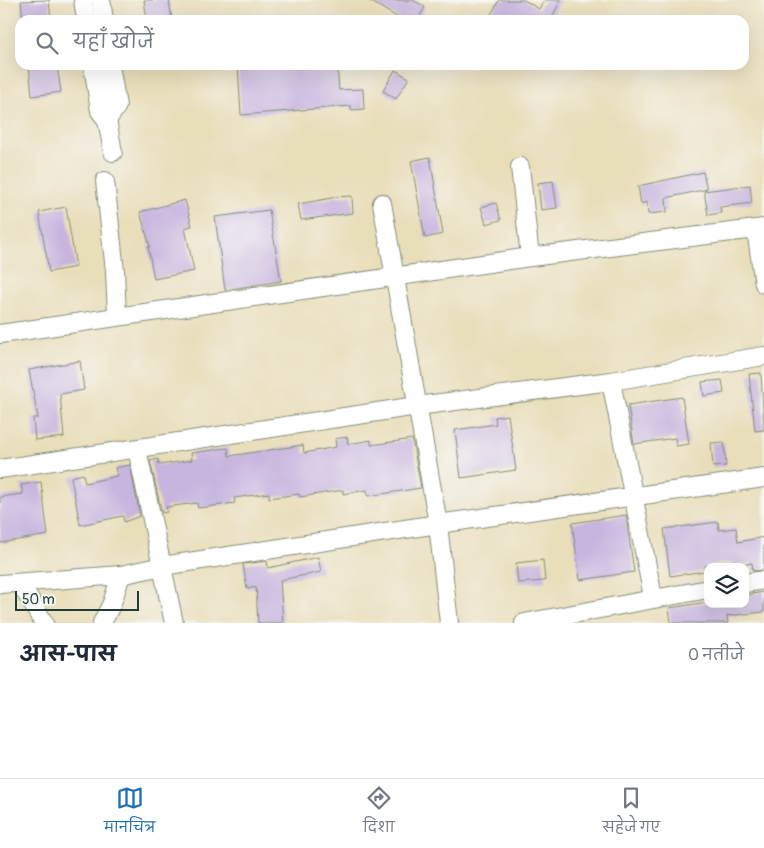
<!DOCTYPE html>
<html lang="hi">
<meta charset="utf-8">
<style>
body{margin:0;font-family:Pangolin,"Playpen Sans Deva",sans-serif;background:#f6f6f7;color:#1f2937}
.controls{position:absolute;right:15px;bottom:15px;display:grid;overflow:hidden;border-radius:10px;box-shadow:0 5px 20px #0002}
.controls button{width:45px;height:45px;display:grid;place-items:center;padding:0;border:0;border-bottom:1px solid #e0e1e3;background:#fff;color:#1f2937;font:25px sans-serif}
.scale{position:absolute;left:15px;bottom:12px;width:124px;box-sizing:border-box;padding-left:5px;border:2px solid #1f3d34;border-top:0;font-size:14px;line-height:18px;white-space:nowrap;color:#1f3d34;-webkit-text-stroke:4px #f6f6f2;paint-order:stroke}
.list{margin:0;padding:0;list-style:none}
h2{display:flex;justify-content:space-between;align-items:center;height:65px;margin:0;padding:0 20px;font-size:21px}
h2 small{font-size:16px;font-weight:400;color:#747a83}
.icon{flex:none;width:28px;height:28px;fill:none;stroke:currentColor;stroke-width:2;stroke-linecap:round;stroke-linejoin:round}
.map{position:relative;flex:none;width:764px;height:623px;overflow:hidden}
.search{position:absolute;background:#fff;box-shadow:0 5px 20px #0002;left:15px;right:15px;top:15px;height:55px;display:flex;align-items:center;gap:12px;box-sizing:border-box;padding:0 18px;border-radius:15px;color:#747a83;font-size:19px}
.sheet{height:155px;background:#fff}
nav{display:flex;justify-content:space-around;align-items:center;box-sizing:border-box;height:70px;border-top:1px solid #e0e1e3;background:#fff;font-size:14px;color:#747a83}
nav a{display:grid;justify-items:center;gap:2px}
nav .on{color:#1f6fb2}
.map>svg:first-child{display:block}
.building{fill:#c7b5df}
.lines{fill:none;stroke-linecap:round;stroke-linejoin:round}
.minor-casing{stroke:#848e77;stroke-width:20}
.minor{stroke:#fff;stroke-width:18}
</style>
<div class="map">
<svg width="764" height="623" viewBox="0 0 764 623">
<rect width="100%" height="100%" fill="#f6f6f2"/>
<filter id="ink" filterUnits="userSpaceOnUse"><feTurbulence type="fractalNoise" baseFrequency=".02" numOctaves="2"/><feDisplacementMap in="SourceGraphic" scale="10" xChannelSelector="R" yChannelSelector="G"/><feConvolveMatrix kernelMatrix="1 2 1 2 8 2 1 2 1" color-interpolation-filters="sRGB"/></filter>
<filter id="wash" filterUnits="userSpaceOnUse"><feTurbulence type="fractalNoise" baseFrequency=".0096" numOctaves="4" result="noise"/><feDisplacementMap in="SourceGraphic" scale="20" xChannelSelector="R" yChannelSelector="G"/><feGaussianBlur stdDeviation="1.12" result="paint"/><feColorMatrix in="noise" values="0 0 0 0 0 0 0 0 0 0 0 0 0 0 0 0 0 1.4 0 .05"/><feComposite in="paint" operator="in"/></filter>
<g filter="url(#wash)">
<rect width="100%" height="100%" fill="#e9deba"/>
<g id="blocks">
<g class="building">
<path d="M49 0 51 20H23L21 1Z"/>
<path d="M144 0H169L172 20H147Z"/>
<path d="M368 0H413L425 7 418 20H402Z"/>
<path d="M499 0H524L539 9 545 0H561L552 17 557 20H488Z"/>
<path d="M29 65H57L61 92 32 96Z"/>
<path d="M238 65H337L339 90 363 89 364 109 351 110V106L241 115Z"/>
<path d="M395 70 409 78 396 99 383 91Z"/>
<path d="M430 157 443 234 425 238 411 161Z"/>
<path d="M703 172 707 189 666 198 667 212 648 214 647 202 641 204 638 186Z"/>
<path d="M553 181 557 208 541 210 538 183Z"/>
<path d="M750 185 752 203 720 207 721 213 708 215 704 191Z"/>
<path d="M352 196 353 213 301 220 298 204 332 198V197Z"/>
<path d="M185 200 192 226 185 228 194 271 154 279 148 247H150L140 212Z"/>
<path d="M496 203 501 220 486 224 481 207Z"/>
<path d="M66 207 76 267 49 272 39 212Z"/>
<path d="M269 210 281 281 225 290 215 217Z"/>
<path d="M80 361 84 390 60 394 64 437 35 440 33 418H38L29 370Z"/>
<path d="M761 373 764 430 755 431 749 374Z"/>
<path d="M722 380 724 393 704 396 702 382Z"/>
<path d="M682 397 689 444 676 446 675 438 634 444 628 405Z"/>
<path d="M508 415 516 470 461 478 455 430 496 424 495 417Z"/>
<path d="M347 437 348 444 371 440V445L412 439 421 488 368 496 367 490 343 494V490L300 497 299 494 269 498V493L234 498 235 503 207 507 198 508 197 503 166 507 167 512 162 513 150 461 158 459 159 465 192 460 191 453 228 448 229 456 303 445 304 453 336 447 335 439Z"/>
<path d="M724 442 726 466 713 467 711 443Z"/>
<path d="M130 465 140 516 124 522 123 516 80 525 71 477 83 474 85 483 117 476 115 468Z"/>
<path d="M41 482 48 535 0 543V497L23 494 21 485Z"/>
<path d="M626 515 634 572 580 580 572 523Z"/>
<path d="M718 522 719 530 736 528 738 542 764 537V570L753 571 752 563 735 566 734 562 705 566V571L670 576 664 529Z"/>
<path d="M318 557 321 572 280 580 283 623H258L256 587 247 589 243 564 267 561 268 568Z"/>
<path d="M543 560 545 581 518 583 516 563Z"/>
<path d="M764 592V612L727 616 728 623H671L669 608 708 602V604H745V595Z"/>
</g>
</g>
</g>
<g filter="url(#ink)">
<use href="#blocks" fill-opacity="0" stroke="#848e77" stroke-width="1"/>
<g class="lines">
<defs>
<g id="minor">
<path d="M83 0 86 20"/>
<path d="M101 0 104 20"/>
<path d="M93 65 100 111 107 120 113 152"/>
<path d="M107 120 117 106 110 65"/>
<path d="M520 167 530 257"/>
<path d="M105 181 115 271 117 316"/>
<path d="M382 203 438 524 449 623"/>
<path d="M756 230 764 284"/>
<path d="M0 334 530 257 764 228"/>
<path d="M611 381 653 597"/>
<path d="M137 449 174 623"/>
<path d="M0 469 417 406 611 381 764 356"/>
<path d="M20 583 44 623"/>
<path d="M745 583 764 580"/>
<path d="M0 584 121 575 162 566 438 524 764 478"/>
<path d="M102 623 112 603 121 575"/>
<path d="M524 623 708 589"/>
</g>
</defs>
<use href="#minor" class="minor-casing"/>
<use href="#minor" class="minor"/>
</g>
</g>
</svg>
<div class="controls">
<button><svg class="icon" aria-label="layers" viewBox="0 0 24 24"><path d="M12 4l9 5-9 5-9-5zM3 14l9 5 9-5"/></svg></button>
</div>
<div class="scale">50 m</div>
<div class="search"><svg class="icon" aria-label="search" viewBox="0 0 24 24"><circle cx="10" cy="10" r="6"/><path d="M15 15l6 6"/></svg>यहाँ खोजें</div>
</div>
<section class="sheet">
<h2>आस-पास<small>0 नतीजे</small></h2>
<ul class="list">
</ul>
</section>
<nav>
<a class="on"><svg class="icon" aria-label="map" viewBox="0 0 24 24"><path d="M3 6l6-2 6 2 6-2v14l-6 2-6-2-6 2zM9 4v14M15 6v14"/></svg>मानचित्र</a>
<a><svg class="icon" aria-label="directions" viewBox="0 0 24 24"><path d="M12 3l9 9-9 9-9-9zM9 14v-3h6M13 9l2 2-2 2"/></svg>दिशा</a>
<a><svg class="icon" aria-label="saved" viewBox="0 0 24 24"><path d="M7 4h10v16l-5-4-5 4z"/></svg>सहेजे गए</a>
</nav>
